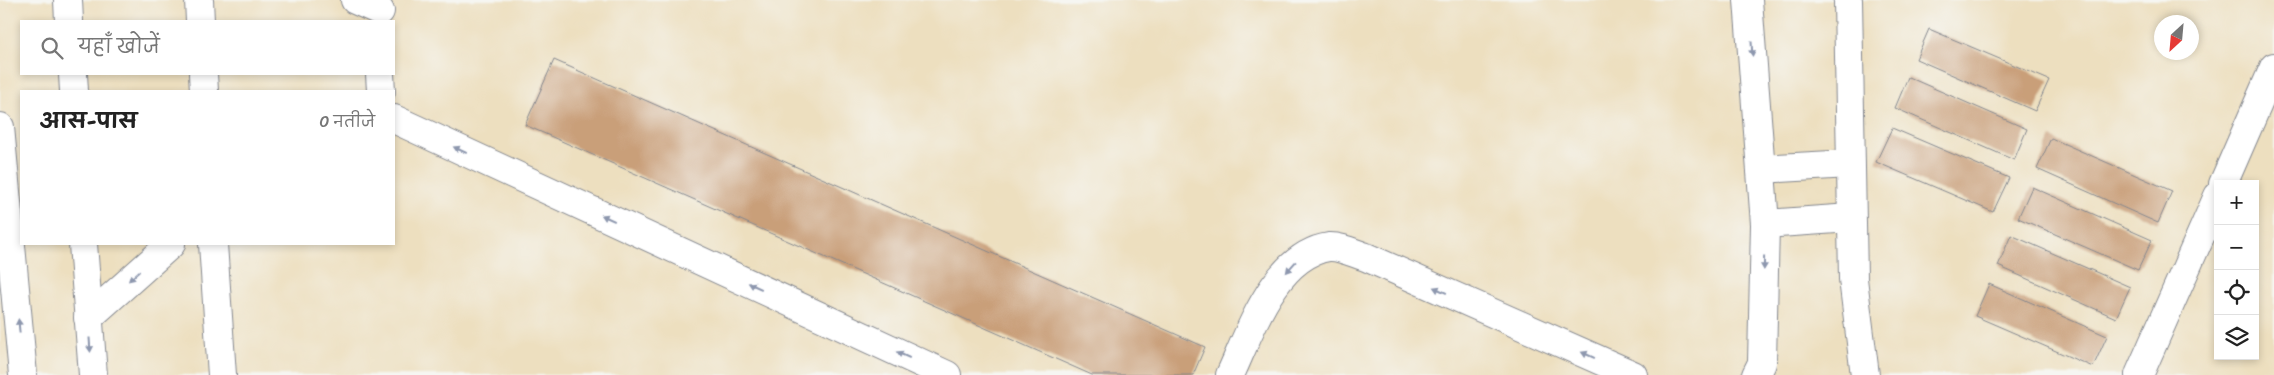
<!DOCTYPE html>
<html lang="hi">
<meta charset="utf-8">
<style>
body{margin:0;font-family:Sriracha,"Playpen Sans Deva",sans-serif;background:#f6f6f6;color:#222}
.controls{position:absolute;right:15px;bottom:15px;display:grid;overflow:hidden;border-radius:0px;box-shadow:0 2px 8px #0003}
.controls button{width:45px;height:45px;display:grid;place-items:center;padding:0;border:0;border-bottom:1px solid #e0e0e0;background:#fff;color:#222;font:25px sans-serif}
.compass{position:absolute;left:2154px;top:15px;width:45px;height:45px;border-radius:50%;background:#fff;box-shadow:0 2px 8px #0003;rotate:206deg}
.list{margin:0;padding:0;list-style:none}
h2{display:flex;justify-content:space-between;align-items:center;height:65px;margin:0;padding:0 20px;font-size:21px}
h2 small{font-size:16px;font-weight:400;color:#767676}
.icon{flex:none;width:28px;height:28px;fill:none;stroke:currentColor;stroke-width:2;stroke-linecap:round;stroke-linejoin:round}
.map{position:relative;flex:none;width:2274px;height:375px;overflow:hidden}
.search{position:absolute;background:#fff;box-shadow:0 2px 8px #0003;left:20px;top:20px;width:375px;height:55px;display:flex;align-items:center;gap:12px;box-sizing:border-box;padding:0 18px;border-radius:0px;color:#767676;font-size:19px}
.panel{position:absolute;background:#fff;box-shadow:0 2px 8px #0003;left:20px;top:90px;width:375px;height:155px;border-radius:0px}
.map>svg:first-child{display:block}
.building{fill:#c99f79}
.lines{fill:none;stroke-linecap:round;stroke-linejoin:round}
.minor-casing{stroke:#84878e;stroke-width:30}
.tertiary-casing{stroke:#84878e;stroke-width:30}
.minor{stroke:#fff;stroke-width:28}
.tertiary{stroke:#fff;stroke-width:28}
.oneway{fill:#8d97ae}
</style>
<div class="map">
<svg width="2274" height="375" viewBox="0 0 2274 375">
<rect width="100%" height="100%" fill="#f6f6f2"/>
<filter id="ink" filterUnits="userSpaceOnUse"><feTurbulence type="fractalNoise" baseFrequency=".02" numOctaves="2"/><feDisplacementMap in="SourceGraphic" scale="10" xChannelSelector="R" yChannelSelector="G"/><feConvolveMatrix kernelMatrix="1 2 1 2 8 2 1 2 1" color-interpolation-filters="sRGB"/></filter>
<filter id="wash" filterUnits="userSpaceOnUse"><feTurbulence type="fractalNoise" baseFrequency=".0096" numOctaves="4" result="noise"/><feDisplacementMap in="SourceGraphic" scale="20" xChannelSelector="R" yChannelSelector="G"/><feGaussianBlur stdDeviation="1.12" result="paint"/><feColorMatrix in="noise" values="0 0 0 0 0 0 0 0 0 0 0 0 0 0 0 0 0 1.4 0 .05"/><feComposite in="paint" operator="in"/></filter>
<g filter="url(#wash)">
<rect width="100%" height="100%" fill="#eddfbf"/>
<g id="blocks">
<g class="building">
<path d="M1929 29 2049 80 2035 111 1916 59Z"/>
<path d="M554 60 1205 347 1193 375H1092L525 125Z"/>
<path d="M1908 77 2027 129 2014 160 1895 108Z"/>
<path d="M1892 128 2009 178 1993 212 1876 162Z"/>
<path d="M2051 138 2172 191 2158 223 2037 169Z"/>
<path d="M2032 187 2152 240 2138 270 2018 218Z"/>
<path d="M2011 235 2130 287 2116 318 1998 266Z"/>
<path d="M1989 284 2107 336 2093 367 1975 316Z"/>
</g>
</g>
</g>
<g filter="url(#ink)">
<use href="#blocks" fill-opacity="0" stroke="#84878e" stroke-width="1"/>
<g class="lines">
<defs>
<g id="minor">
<path d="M199 0 200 21"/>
<path d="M355 0 380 11"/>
<path d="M1748 0 1765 224 1762 363 1756 375"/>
<path d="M1848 0 1853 279 1865 375"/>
<path d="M203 74 204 91"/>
<path d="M380 74 381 91"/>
<path d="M394 119 947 375"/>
<path d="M1761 169 1850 164"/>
<path d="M2223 184 2274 67"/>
<path d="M1765 224 1851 218"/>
<path d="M213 244 222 375"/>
<path d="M88 318 171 244"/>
<path d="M1230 375C1250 332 1275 255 1329 247 1339 246 1356 254 1366 257L1633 375"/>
<path d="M2139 375 2218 196"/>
</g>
<g id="tertiary">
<path d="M68 0 69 21"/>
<path d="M73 74 74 91"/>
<path d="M0 127 23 375"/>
<path d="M83 244 93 375"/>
</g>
</defs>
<use href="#minor" class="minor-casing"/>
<use href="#tertiary" class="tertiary-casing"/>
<use href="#minor" class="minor"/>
<use href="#tertiary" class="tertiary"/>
</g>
<defs><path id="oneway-solid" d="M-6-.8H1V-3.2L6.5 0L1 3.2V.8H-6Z" transform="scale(1.25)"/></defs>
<g class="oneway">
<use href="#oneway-solid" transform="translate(1752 49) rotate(86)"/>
<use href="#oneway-solid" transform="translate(460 150) rotate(-155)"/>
<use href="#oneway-solid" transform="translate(608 218) rotate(-155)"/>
<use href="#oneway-solid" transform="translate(1764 263) rotate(91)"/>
<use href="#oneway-solid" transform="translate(1291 267) rotate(131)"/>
<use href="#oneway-solid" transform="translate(134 276) rotate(138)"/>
<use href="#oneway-solid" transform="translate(755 286) rotate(-155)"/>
<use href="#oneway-solid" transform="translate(1440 290) rotate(-156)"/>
<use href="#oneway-solid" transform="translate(19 326) rotate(-95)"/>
<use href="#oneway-solid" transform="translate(90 345) rotate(86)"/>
<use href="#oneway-solid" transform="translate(903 355) rotate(-155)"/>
<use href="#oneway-solid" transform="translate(1588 355) rotate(-156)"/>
</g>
</g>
</svg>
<div class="controls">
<button>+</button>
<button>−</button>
<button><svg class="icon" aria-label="locate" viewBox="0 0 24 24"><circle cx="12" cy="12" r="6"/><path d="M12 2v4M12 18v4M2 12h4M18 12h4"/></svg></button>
<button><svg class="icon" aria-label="layers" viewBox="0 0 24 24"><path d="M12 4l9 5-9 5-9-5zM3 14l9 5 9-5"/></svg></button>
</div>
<svg class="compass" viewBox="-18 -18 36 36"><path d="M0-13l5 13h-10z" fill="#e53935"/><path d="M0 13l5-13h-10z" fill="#767676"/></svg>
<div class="search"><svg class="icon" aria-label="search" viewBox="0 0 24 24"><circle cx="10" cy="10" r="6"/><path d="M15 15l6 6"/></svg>यहाँ खोजें</div>
<section class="panel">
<h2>आस-पास<small>0 नतीजे</small></h2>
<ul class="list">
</ul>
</section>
</div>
